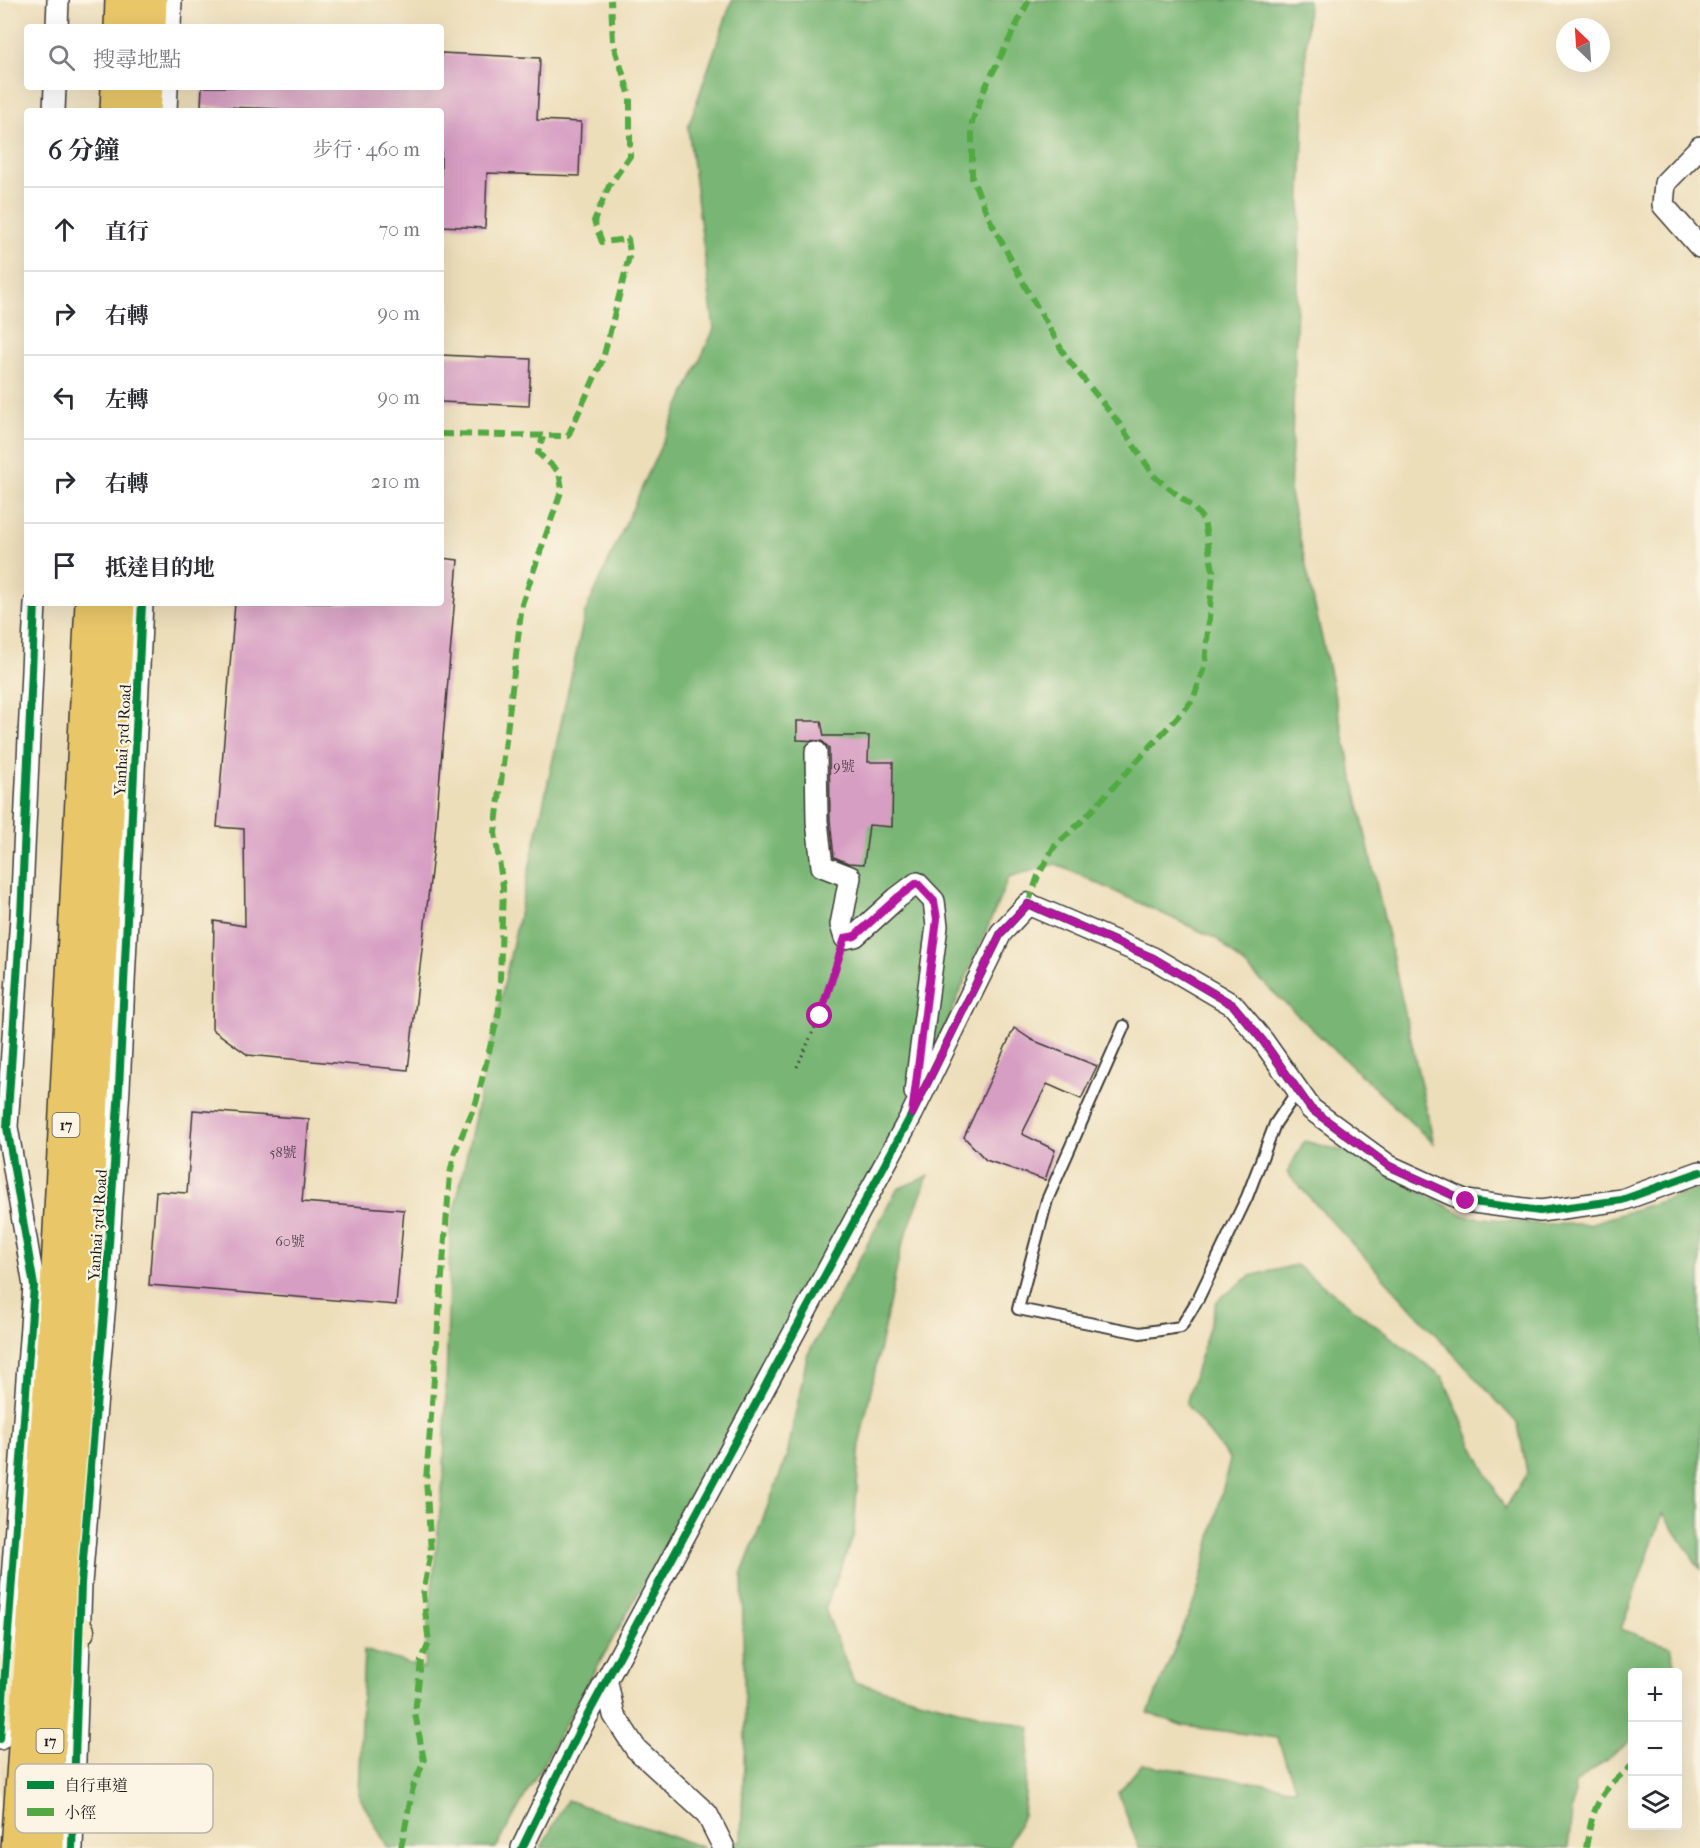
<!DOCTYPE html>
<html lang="zh-TW">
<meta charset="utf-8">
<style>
body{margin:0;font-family:"IM FELL French Canon","Noto Serif TC",serif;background:#f2f2f3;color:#2b2b33}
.controls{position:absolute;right:18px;bottom:18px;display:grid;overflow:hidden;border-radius:6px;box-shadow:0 6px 24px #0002}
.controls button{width:54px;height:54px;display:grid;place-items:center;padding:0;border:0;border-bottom:2px solid #e1e1e2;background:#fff;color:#2b2b33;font:30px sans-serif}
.compass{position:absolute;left:1556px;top:18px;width:54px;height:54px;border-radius:50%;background:#fff;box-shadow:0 6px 24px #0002;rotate:335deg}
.stop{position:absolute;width:18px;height:18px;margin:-14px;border:4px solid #b5179e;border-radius:50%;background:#fff}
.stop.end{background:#b5179e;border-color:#fff;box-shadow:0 2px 6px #0008}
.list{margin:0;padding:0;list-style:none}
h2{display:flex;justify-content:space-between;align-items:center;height:78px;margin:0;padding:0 24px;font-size:26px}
h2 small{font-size:20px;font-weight:400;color:#7c7c81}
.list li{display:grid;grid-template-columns:39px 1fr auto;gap:18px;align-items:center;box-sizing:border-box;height:84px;padding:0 24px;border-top:2px solid #e1e1e2}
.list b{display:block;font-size:22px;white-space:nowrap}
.list em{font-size:20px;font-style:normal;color:#7c7c81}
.icon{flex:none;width:33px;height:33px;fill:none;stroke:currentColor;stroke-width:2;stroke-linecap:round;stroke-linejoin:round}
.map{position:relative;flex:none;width:1700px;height:1848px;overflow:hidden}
.search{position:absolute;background:#fff;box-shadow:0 6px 24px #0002;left:24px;top:24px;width:420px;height:66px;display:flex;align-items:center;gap:15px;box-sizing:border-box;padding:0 21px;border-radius:6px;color:#7c7c81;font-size:22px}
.panel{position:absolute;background:#fff;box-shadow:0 6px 24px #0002;left:24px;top:108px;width:420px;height:498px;border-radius:6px}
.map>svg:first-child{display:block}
.forest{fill:#79b675;stroke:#4a6948;stroke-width:1.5}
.building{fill:#d79ec3}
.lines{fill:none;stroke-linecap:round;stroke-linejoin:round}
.lane-casing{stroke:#3b3934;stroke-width:14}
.street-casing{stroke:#3b3934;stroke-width:24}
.secondary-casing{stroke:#3b3934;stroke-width:33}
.primary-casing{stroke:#3b3934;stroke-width:36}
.path{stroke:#3b3934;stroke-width:3;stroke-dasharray:1.5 4.5;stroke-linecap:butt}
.lane{stroke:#fff;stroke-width:10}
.street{stroke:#fff;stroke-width:21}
.secondary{stroke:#f6e9c3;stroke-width:30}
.primary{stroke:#e9c769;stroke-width:33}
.quiet{stroke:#52a943;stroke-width:6;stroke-dasharray:12 6;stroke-linecap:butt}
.cycleway-casing{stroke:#fcf5e5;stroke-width:11}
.cycleway{stroke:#00873e;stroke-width:8}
.route{stroke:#b5179e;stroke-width:8}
.labels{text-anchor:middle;stroke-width:4.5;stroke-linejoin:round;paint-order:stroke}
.number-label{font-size:14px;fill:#4b3c46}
.shield{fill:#fcf5e5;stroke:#5f5d58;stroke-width:1.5}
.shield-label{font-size:15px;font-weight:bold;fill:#1c1c1c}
.street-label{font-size:16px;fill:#1c1c1c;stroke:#fcf5e5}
.key{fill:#fcf5e5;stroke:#b9b4a9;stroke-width:1.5}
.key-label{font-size:16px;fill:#1c1c1c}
</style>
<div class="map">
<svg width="1700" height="1848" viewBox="0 0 1700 1848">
<rect width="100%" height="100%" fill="#fcf5e5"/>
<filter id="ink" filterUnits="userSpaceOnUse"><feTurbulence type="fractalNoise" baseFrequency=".0167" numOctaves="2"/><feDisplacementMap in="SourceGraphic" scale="12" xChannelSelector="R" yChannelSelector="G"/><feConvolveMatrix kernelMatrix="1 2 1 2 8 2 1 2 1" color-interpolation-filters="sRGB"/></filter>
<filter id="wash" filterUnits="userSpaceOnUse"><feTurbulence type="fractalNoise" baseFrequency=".008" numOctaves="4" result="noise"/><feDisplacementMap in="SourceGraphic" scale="24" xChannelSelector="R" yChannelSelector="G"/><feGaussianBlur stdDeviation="1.35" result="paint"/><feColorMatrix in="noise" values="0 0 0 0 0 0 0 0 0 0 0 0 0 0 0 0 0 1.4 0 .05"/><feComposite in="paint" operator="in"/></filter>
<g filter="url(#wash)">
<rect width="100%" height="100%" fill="#eddeba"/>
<g class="forest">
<path d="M732 0H1308L1290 494 1434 1144 1217 939 1056 864 1009 877 933 1056 896 1132 496 1848H388L358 1794 364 1650 424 1668 444 1471 450 1231 585 613 714 329 688 127Z"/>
<path d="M1304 1141 1351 1153 1465 1216 1540 1224H1589L1700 1189V1569L1663 1513 1621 1629 1671 1647 1677 1672H1632V1740L1575 1784 1568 1848H1139L1118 1793 1142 1764 1296 1789 1277 1738 1184 1726 1148 1713 1197 1594 1230 1460 1186 1404 1217 1301 1250 1276 1296 1265 1443 1377 1472 1444 1505 1509 1527 1473 1518 1424 1287 1173Z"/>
<path d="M928 1176 901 1248 860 1441 854 1534 825 1609 854 1682 1031 1728 1023 1815 1007 1848H720L741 1840 745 1736 742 1573 787 1456 807 1356 897 1189Z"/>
<path d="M567 1800 704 1848H541Z"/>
</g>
<g id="blocks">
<g class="building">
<path d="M441 53 540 58 537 120 581 122 579 176 487 173 485 228 441 226V111H279V109L201 106 202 87H441Z"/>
<path d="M441 355 531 359 529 406 441 402Z"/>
<path d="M441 558 458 560 434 846 408 1070 248 1055 212 1029 214 921 245 926 244 829 217 827 235 603H441Z"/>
<path d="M797 721H821L824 736H869L868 762H893L892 827 869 825 864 864 848 863 834 857 830 820 829 748 822 741 797 740Z"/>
<path d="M1014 1028 1032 1040 1097 1066 1081 1099 1047 1084 1022 1134 1055 1150 1045 1180 986 1160 964 1137Z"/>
<path d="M193 1110 309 1119 302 1202 404 1210 396 1305 149 1285 156 1191 187 1193Z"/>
</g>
</g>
</g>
<g filter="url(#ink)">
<use href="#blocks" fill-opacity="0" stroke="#3b3934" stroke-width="1.5"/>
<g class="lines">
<defs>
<path id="lane" d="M1124 1026 1047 1200 1018 1309 1140 1333 1181 1327 1198 1299 1247 1197 1275 1124 1298 1090"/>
<g id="street">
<path d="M57 27 58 0"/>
<path d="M170 27 171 0"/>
<path d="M54 111 55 87"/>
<path d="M166 111 167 87"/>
<path d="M1700 147 1665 183 1663 205 1700 247"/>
<path d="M816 752 817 821 822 866 850 877 841 925 845 938 855 936 897 898 917 883 934 901 937 926 915 1092"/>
<path d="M607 1683 614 1715 636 1749 707 1814 724 1848"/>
<path d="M0 1739 34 1286 7 1127 21 917 35 603"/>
<path d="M72 1848 81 1583 106 1290 119 1088 142 603"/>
<path d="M522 1848 578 1733 912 1114 1001 933 1028 904 1153 958 1233 1005 1263 1041 1311 1109 1389 1166 1466 1201 1540 1211 1622 1200 1700 1172"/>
</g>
<g id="secondary">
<path d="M0 1675 33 1647 48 1640"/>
<path d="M0 1716 57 1661 79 1631"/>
</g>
<g id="primary">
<path d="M121 27 122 0"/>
<path d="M149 27 150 0"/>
<path d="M117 111 118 87"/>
<path d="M144 111 146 87"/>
<path d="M18 1848 57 1289 92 603"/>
<path d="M47 1848 48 1759 60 1634 82 1289 118 603"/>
</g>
</defs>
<use href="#lane" class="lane-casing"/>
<use href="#street" class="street-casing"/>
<use href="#secondary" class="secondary-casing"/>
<use href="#primary" class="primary-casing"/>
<path class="path" d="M797 1067 820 1016 840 954"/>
<use href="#lane" class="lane"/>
<use href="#street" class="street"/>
<use href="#secondary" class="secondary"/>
<use href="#primary" class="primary"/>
<g class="quiet">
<path d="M441 434 568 436 603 359 630 253 628 239 602 242 594 221 609 186 630 156V96L613 42 611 0"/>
<path d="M1028 904 1038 876 1054 847 1083 820 1193 700 1205 665 1213 571 1204 521 1194 508 1155 477 1118 422 1066 357 1025 286 989 218 972 178V122L985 88 1029 0"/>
<path d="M401 1848 413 1787 424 1761 415 1713 421 1661 429 1643 423 1594 431 1551 426 1480 450 1174 455 1151 476 1103 499 1012 503 887 495 833 522 604 562 489 559 472 538 453 543 437"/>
<path d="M1586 1848C1593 1807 1598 1792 1632 1766"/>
</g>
<defs>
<g id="cycleway">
<path d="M0 1739 34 1286 7 1127 21 917 35 603"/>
<path d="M72 1848 81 1583 106 1290 119 1088 142 603"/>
<path d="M522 1848 578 1733 912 1114 1001 933 1028 904 1153 958 1233 1005 1263 1041 1311 1109 1389 1166 1466 1201 1540 1211 1622 1200 1700 1172"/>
</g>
</defs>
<use href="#cycleway" class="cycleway-casing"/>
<use href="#cycleway" class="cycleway"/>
</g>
</g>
<g class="lines" filter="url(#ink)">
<path class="route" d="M820 1016 845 938 855 936 897 898 917 883 934 901 937 919 912 1114 1001 933 1028 904 1153 958 1233 1005 1263 1041 1311 1109 1389 1166 1466 1201"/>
</g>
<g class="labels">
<g class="number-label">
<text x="844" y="771">9號</text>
<text x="283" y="1157">58號</text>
<text x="290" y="1246">60號</text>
</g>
<g class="shield">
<rect x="52.5" y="1113" width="27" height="24" rx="4.5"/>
<rect x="36.5" y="1729" width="27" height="24" rx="4.5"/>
</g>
<g class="shield-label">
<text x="66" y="1130">17</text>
<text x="50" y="1746">17</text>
</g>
<g class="street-label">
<text transform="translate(122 740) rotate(-87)" y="6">Yanhai 3rd Road</text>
<text transform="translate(97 1225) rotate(-86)" y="6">Yanhai 3rd Road</text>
</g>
</g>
<rect x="15" y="1764" width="198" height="69" rx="9" class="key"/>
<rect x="27" y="1781" width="27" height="8" fill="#00873e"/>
<rect x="27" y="1808" width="27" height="8" fill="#52a943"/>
<g class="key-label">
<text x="64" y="1791">自行車道</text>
<text x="64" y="1818">小徑</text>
</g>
</svg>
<div class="controls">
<button>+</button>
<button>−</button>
<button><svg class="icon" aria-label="layers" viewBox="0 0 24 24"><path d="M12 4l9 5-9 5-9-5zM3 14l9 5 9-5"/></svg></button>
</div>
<svg class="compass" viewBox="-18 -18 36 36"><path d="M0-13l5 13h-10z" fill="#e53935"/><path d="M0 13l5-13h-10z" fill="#7c7c81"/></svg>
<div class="stop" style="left:820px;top:1016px"></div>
<div class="stop end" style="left:1466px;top:1201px"></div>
<div class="search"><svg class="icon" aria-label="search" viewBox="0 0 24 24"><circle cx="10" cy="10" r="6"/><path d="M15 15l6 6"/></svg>搜尋地點</div>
<section class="panel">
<h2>6 分鐘<small>步行 · 460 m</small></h2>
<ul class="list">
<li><svg class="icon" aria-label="ahead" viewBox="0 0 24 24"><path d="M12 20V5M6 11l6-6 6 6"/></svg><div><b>直行</b></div><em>70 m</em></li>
<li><svg class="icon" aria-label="right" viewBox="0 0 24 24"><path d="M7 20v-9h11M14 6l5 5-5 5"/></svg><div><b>右轉</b></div><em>90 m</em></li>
<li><svg class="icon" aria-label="left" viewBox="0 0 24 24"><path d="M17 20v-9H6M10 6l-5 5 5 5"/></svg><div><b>左轉</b></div><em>90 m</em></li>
<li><svg class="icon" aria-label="right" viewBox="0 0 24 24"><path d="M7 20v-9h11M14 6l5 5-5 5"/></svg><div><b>右轉</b></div><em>210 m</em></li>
<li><svg class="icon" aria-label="arrive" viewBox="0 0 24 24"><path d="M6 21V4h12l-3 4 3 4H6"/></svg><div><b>抵達目的地</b></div></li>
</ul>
</section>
</div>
